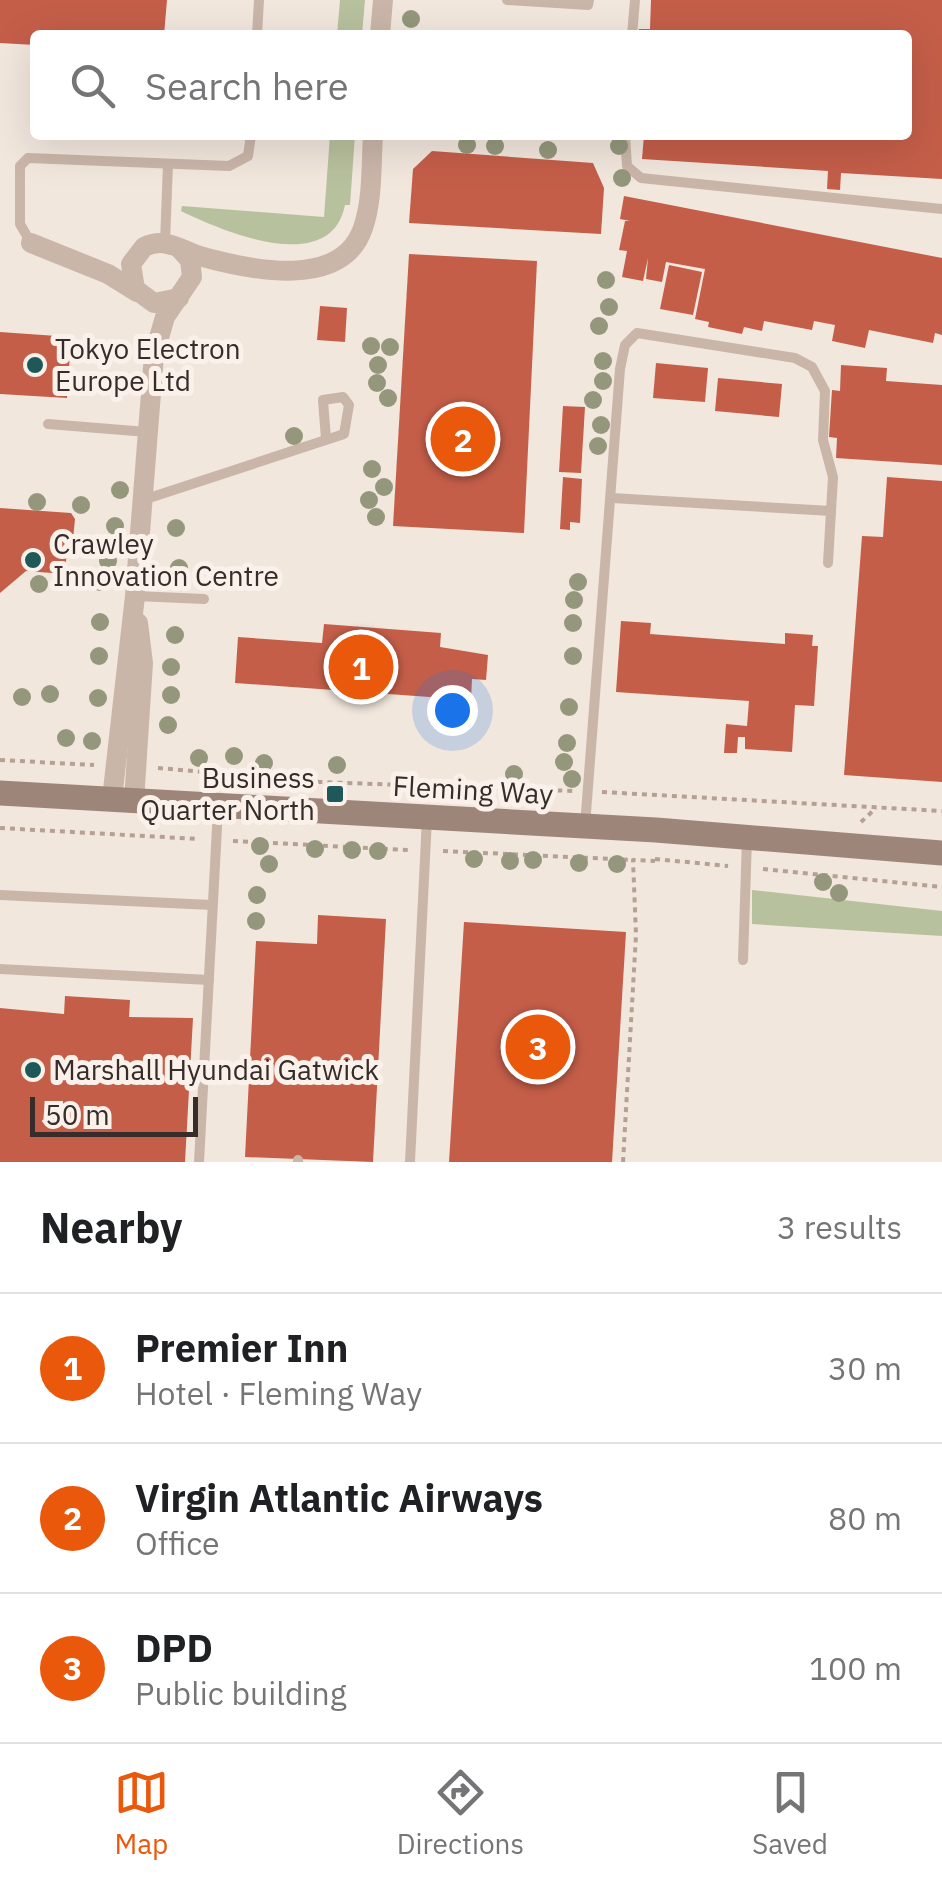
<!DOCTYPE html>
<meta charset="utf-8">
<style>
body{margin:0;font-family:"IBM Plex Sans",sans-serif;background:#f2f2f2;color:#202124}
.scale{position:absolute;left:30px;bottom:25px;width:168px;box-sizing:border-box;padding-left:10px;border:5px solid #372c29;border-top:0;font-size:28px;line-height:35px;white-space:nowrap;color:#372c29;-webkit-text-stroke:8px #faf1ea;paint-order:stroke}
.you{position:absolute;left:452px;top:710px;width:35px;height:35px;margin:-25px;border:8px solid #fff;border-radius:50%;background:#1a73e8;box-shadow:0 0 0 15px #1a73e833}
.badge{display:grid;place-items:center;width:65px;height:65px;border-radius:50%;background:#ea580c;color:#fff;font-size:32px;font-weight:700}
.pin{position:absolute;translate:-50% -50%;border:5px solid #fff;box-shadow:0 2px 10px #0006}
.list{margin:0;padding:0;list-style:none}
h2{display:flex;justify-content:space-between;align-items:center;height:130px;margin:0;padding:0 40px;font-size:42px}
h2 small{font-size:32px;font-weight:400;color:#757577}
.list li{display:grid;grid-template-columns:65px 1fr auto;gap:30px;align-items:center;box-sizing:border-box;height:150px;padding:0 40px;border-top:2px solid #e0e0e0}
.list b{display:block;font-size:38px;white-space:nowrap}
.list p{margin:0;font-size:32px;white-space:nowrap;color:#757577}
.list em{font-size:32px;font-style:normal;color:#757577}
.icon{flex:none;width:55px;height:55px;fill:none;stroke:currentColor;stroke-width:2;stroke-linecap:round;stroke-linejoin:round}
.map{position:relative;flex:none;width:942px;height:1162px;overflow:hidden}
.search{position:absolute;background:#fff;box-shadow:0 10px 40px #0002;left:30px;right:30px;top:30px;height:110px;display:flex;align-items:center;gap:25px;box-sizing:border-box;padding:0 35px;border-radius:10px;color:#757577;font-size:38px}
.sheet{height:580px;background:#fff}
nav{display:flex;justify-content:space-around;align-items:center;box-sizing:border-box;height:140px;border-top:2px solid #e0e0e0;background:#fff;font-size:28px;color:#757577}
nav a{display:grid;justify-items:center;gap:5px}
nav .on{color:#ea580c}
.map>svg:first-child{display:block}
.green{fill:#b8c19d}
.building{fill:#c45e49}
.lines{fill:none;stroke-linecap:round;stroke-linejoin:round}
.path{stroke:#b6a093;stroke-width:4;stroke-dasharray:5 5;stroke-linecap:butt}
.lane{stroke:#cab6a9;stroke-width:10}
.street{stroke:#cab6a9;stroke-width:20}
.secondary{stroke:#9e857a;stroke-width:25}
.tree{fill:#95977c}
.poi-dot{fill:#1f5858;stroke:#faf1ea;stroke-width:4}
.labels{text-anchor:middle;stroke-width:10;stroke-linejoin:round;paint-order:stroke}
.poi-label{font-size:28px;fill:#372c29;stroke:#faf1ea;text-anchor:start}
.street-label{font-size:28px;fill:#372c29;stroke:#faf1ea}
</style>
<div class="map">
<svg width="942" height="1162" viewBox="0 0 942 1162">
<rect width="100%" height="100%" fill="#f2e7dd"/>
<g class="green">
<path d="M340 0H365L362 35H337Z"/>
<path d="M330 135H355L350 205H345C331 277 224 232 181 211L182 206 324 217Z"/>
<path d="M752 890 942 911V936L752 924Z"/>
</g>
<g class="building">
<path d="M0 0H167L164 35H35V45L0 43Z"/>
<path d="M651 0H942V179L841 173 840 190 827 189 828 171 642 159 644 135H907V35H638L639 29H650Z"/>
<path d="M432 151 593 163 604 188 601 234 409 223 413 169Z"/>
<path d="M624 196 942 258V335L935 333 933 343 869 330 865 348 832 341 835 325 814 321 812 330 764 321 762 331 744 327 742 334 708 327 709 322 695 319 705 269 666 262 662 282 646 279 648 258 643 281 622 277 627 251 619 250 625 221H630L620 219Z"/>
<path d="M409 254 537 261 524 533 393 526Z"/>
<path d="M669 265 702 272 693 315 660 309Z"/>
<path d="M320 306 347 308 345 342 317 340Z"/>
<path d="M0 332 71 337 67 398 0 394Z"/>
<path d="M656 363 708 368 705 402 653 398Z"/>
<path d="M841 365 887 368 886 381 942 385V465L836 458 837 438 829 437 832 390 840 391Z"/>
<path d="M718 378 782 384 779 417 715 411Z"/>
<path d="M563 406 585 407 581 473 559 472Z"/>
<path d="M563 477 582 479 580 523 570 522V530L560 529Z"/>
<path d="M887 477 942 481V782L844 775 862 536 883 537Z"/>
<path d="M0 508 71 513 75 519 72 550 67 549 65 574 26 571 0 593Z"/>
<path d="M621 621 651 623 650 634 785 644V633L813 635 812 646H818L814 706 795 705 792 752 745 749V737H738L737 753H724L726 724 747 726 749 701 616 692Z"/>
<path d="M324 624 441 633 440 647 488 655 486 680 472 679 471 700 235 683 238 637 322 643Z"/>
<path d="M318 915 386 919 373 1162 245 1157 256 941 317 944Z"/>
<path d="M464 922 626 932 612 1162H449Z"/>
<path d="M65 996 130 1000 129 1017 193 1018 185 1162H0V1008L64 1014Z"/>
</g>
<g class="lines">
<g class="path">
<path d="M0 760 94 765"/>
<path d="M158 768 319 782 573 791"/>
<path d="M602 792 942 811"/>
<path d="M861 822 876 808"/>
<path d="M0 828 199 839"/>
<path d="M233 841 408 850"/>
<path d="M443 851 633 860"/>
<path d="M655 859 728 866"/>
<path d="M763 869 942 887"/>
<path d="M623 1162 636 935 633 860 655 861"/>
</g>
<g class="lane">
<path d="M507 0 588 5 589 0"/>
<path d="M257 35 259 0"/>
<path d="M632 35 635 0"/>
<path d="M625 135 627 166 641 178 942 209"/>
<path d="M165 242 168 164"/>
<path d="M31 243 20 224V166L28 158 229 166 248 156 251 135"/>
<path d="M48 424 147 432"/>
<path d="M143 500 344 434 349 405 343 397 323 400 326 439"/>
<path d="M828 563 831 511"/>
<path d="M136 596 204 599"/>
<path d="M585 826 620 369 625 345 637 333 795 358 812 367 825 391 823 440 833 477 831 511 612 498"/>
<path d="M0 895 212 905"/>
<path d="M743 960 747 839"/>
<path d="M0 969 209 980"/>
<path d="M199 1162 218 809"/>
<path d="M298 1162V1160"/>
<path d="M410 1162 427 818"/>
</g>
<g class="street">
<path d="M380 35 383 0"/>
<path d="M31 243 108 274 137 292"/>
<path d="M179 298 154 303 135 289 131 264 144 247C167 236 181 251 203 257 251 270 342 290 363 228 373 199 371 165 373 135"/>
<path d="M112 799 135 596 154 355 165 317 192 277 190 260 179 248"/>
<path d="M134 801 143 663 138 623"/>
</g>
<path class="secondary" d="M0 793 656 830 942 853"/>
</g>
<g class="tree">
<circle cx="411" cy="19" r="9"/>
<circle cx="467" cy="145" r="9"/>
<circle cx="495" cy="146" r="9"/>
<circle cx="619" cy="146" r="9"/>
<circle cx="548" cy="150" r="9"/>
<circle cx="622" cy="178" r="9"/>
<circle cx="606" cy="280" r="9"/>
<circle cx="609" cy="307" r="9"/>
<circle cx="599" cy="326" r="9"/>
<circle cx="371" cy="346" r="9"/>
<circle cx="390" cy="347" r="9"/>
<circle cx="603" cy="361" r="9"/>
<circle cx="378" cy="365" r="9"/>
<circle cx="603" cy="381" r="9"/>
<circle cx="377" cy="383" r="9"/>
<circle cx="388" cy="398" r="9"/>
<circle cx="593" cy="400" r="9"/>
<circle cx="601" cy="425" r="9"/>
<circle cx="294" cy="436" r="9"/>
<circle cx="598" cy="446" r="9"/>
<circle cx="372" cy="469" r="9"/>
<circle cx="384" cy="487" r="9"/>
<circle cx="120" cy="490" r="9"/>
<circle cx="369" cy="500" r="9"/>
<circle cx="37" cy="502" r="9"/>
<circle cx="81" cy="505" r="9"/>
<circle cx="376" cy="517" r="9"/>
<circle cx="115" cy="526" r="9"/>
<circle cx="176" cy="528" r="9"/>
<circle cx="108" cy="561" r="9"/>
<circle cx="179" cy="568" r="9"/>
<circle cx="100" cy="582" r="9"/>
<circle cx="578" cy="582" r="9"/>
<circle cx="39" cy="584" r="9"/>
<circle cx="574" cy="600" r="9"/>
<circle cx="100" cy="622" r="9"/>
<circle cx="573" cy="623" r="9"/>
<circle cx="175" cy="635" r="9"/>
<circle cx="99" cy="656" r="9"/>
<circle cx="573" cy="656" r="9"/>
<circle cx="171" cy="667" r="9"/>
<circle cx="50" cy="694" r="9"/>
<circle cx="171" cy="695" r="9"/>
<circle cx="22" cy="697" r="9"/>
<circle cx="98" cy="698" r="9"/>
<circle cx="569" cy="707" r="9"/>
<circle cx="168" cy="725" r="9"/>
<circle cx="66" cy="738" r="9"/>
<circle cx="92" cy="741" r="9"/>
<circle cx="567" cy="743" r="9"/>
<circle cx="234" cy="756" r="9"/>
<circle cx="199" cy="758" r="9"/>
<circle cx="564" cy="762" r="9"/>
<circle cx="264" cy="763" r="9"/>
<circle cx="337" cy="765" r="9"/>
<circle cx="514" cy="774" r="9"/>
<circle cx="572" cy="779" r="9"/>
<circle cx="260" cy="846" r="9"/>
<circle cx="315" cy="849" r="9"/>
<circle cx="352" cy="850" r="9"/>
<circle cx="378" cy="851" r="9"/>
<circle cx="474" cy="859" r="9"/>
<circle cx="533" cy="860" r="9"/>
<circle cx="510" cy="861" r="9"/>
<circle cx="579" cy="863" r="9"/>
<circle cx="269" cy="864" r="9"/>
<circle cx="617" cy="864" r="9"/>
<circle cx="823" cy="882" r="9"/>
<circle cx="839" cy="893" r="9"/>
<circle cx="257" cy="895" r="9"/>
<circle cx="256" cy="921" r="9"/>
</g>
<g class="poi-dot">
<circle cx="35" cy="365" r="10"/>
<circle cx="33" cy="560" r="10"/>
<rect x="325" y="784" width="20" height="20" rx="5"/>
<circle cx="33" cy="1070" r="10"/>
</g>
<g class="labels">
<g class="poi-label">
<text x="55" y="359">Tokyo Electron<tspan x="55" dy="32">Europe Ltd</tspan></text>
<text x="53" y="554">Crawley<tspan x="53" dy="32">Innovation Centre</tspan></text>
<text x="315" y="788" text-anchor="end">Business<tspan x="315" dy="32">Quarter North</tspan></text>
<text x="53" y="1080">Marshall Hyundai Gatwick</text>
</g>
<g class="street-label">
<text transform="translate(473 790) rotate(3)" y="10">Fleming Way</text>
</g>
</g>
</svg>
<div class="scale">50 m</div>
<div class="you"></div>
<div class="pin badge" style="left:361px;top:667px">1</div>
<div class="pin badge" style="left:463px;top:439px">2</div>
<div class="pin badge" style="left:538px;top:1047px">3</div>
<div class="search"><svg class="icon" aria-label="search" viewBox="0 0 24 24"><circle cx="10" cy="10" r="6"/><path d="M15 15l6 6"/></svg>Search here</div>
</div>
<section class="sheet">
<h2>Nearby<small>3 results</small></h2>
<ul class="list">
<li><span class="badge">1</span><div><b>Premier Inn</b><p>Hotel · Fleming Way</p></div><em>30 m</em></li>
<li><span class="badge">2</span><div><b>Virgin Atlantic Airways</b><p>Office</p></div><em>80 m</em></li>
<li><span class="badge">3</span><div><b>DPD</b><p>Public building</p></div><em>100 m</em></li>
</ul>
</section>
<nav>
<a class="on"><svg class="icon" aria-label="map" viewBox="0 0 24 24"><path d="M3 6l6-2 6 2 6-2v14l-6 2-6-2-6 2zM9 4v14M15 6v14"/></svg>Map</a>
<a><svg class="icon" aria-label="directions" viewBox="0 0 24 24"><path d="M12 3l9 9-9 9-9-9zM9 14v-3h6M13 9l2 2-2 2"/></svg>Directions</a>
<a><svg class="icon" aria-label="saved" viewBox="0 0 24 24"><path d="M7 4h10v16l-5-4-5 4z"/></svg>Saved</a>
</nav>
